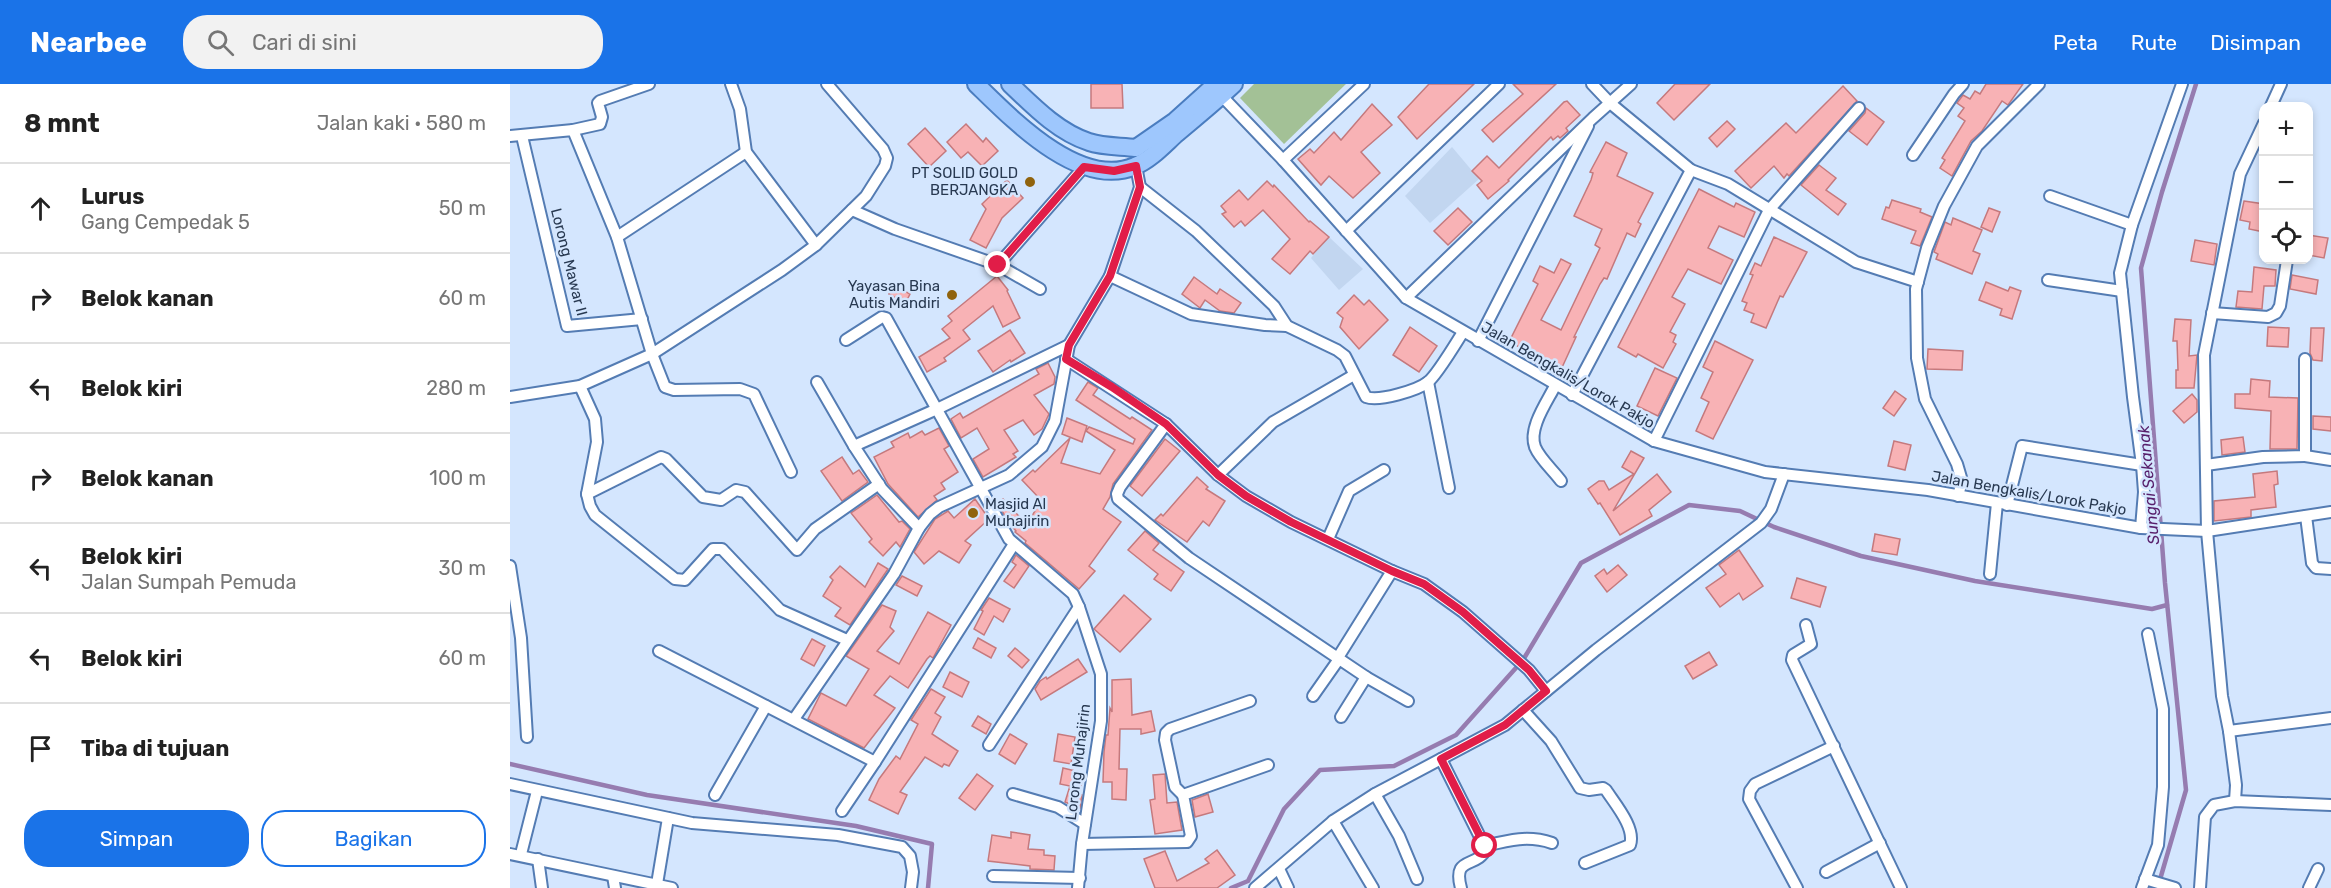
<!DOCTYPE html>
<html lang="id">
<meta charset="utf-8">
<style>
body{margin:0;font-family:Rubik,sans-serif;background:#f2f2f2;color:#222}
.controls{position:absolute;right:18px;top:18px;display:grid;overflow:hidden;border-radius:12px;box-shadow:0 3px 9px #0003}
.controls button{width:54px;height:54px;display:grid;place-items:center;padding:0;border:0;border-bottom:2px solid #e0e0e0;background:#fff;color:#222;font:30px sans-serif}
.stop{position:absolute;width:18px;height:18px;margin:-14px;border:4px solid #e11d48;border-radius:50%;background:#fff}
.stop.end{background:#e11d48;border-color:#fff;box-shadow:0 2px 6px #0008}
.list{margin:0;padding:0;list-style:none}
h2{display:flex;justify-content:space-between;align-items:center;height:78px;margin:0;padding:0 24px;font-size:26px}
h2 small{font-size:20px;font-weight:400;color:#767676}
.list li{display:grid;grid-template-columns:39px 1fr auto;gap:18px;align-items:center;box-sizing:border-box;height:90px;padding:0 24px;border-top:2px solid #e0e0e0}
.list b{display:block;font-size:22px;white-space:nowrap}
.list p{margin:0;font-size:20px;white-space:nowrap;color:#767676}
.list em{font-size:20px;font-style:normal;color:#767676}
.actions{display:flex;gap:12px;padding:18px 24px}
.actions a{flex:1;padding:14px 0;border:2px solid #1a73e8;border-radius:24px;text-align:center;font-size:21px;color:#1a73e8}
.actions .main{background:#1a73e8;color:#fff}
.icon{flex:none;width:33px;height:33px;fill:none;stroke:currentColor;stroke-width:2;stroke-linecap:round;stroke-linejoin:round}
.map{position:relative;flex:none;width:1821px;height:804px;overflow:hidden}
header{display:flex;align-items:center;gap:36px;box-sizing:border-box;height:84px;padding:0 30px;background:#1a73e8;color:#fff}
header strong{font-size:28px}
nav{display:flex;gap:33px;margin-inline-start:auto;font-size:21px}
.search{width:420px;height:54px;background:#f2f2f2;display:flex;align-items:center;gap:15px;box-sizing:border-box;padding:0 21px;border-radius:24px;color:#767676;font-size:22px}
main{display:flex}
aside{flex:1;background:#fff}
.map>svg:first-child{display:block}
.built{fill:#c2d6f0}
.green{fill:#a3c196}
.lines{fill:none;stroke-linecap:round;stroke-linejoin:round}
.stream{stroke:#967cb0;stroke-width:4.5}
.building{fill:#f8b2b5;stroke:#c5797d;stroke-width:1.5}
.street-casing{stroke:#547cb3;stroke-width:14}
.primary-casing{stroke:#4a7dc0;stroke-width:20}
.street{stroke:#fff;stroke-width:10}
.primary{stroke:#9ec7fd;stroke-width:16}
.route{stroke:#e11d48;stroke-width:8}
.poi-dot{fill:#90630d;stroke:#d4e6fe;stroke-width:2}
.labels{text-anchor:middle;stroke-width:5;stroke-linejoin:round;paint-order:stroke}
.poi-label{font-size:15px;fill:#283951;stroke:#d4e6fe;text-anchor:end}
.street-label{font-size:15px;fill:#283951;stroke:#d4e6fe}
.water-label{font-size:16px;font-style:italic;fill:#571f6b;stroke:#d4e6fe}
</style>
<header>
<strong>Nearbee</strong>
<div class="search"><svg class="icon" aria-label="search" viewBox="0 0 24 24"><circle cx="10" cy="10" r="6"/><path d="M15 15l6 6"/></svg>Cari di sini</div>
<nav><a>Peta</a><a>Rute</a><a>Disimpan</a></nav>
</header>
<main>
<aside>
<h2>8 mnt<small>Jalan kaki · 580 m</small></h2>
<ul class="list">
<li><svg class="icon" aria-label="ahead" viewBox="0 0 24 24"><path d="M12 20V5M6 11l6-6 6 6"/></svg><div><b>Lurus</b><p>Gang Cempedak 5</p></div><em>50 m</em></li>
<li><svg class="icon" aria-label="right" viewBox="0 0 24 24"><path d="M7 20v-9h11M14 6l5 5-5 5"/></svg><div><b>Belok kanan</b></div><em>60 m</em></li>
<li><svg class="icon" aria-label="left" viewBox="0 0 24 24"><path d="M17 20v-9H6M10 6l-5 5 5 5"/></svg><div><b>Belok kiri</b></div><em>280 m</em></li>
<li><svg class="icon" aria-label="right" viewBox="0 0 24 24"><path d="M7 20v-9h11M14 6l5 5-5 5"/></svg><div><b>Belok kanan</b></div><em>100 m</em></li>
<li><svg class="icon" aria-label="left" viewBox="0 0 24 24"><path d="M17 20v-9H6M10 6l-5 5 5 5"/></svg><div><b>Belok kiri</b><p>Jalan Sumpah Pemuda</p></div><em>30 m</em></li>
<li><svg class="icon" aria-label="left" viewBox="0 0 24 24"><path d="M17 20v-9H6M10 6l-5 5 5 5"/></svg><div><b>Belok kiri</b></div><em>60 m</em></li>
<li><svg class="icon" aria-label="arrive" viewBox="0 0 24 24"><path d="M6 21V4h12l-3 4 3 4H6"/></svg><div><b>Tiba di tujuan</b></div></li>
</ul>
<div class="actions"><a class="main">Simpan</a><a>Bagikan</a></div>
</aside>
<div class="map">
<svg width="1821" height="804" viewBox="0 0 1821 804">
<rect width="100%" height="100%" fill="#d4e6fe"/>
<g class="built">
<path d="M942 63 969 95 920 139 895 112Z"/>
<path d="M819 153 853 185 829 206 801 174Z"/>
</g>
<path class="green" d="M744 0H836L774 60 730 14Z"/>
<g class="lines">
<g class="stream">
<path d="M0 680 137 711 346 742 422 760 418 804"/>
<path d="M1649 799 1676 706 1655 499 1631 184 1652 108 1686 0"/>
<path d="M721 804 738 797 774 725 810 686 884 682 946 651 1013 576 1071 479 1179 421 1230 427 1264 443 1351 472 1465 497 1642 525 1657 521"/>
</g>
</g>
<g class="building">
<path d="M581 0H612L613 24H581Z"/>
<path d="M919 0H964L907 55 888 33Z"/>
<path d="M1003 0H1046L983 58 972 46 1013 10Z"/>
<path d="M1165 0H1200L1164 36 1147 19Z"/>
<path d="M1476 0H1513L1498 21 1492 17 1472 47 1461 57 1442 92 1430 84 1435 76 1432 74 1455 37 1448 32 1454 24 1447 19 1453 11 1460 15 1465 7 1470 10Z"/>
<path d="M1333 2 1347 17 1279 92 1277 90 1274 94 1264 82 1241 104 1225 87 1276 39 1286 49Z"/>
<path d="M1057 17 1070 31 1056 44 1058 47 1050 54 1048 52 1043 56 1041 53 998 96 999 97 978 115 967 101 972 97 962 87 977 72 989 84 1054 18Z"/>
<path d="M862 20 882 41 851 68 870 89 843 114 819 92 811 101 788 75 800 65 804 69 824 48 831 56Z"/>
<path d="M1356 24 1374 38 1357 61 1339 47 1355 29Z"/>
<path d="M1217 37 1225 45 1207 63 1199 54Z"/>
<path d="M456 40 473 58 476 54 488 67 472 82 458 68 451 74 437 58Z"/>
<path d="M415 44 436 67 419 83 398 60Z"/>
<path d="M1096 58 1117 69 1107 92 1143 109 1128 138 1131 140 1125 153 1117 149 1097 195 1094 194 1090 200 1064 253H1066L1049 290 1023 278 1026 271 999 258 1028 200 1023 197 1030 182 1044 189 1051 175 1061 180 1031 236 1051 246 1090 164 1085 161 1092 145 1064 132 1081 96 1083 89 1080 88Z"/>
<path d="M1309 81 1326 94 1316 106 1336 120 1328 131 1291 101Z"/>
<path d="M497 96 513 114 492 134 476 164 460 156 476 125 472 120Z"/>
<path d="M757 97 763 103 764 101 799 138 800 137 819 153 803 170 800 167 780 190 762 175 780 155 753 126 735 142 731 137 724 143 712 130 716 128 711 122 729 106 738 116Z"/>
<path d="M1189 105 1224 123 1226 119 1245 128 1234 153 1209 142 1198 164 1223 176 1211 200 1178 185 1162 213 1175 220 1160 248 1166 251 1163 258 1166 260 1153 284 1128 270 1126 273 1108 263Z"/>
<path d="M1382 116 1411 125 1410 128 1422 133 1410 162 1401 159 1406 147 1372 135 1376 123 1379 124Z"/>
<path d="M1734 117 1754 120V148L1739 145 1740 138 1730 136Z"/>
<path d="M948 124 962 138 938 161 924 147Z"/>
<path d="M1479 124 1490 128 1482 148 1471 143Z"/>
<path d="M1443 134 1472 146 1463 167 1470 170 1462 190 1426 175 1428 170 1424 168 1435 138 1441 141Z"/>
<path d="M1798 151 1818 154 1814 174 1798 171Z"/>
<path d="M1264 153 1297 168 1273 213 1270 212 1256 244 1241 238 1244 230 1234 226 1237 219 1232 217 1243 191 1240 190 1245 179 1251 182Z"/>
<path d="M1685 156 1707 160 1704 181 1681 177Z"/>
<path d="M1744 183 1766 186 1765 202H1754L1752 225 1726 223 1728 207 1742 208Z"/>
<path d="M1782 191 1808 196 1806 210 1780 205Z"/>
<path d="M487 192 498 206 497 207 510 234 493 243 483 222 453 246 460 255 434 274 436 277 417 288 409 273 440 254 432 245 442 237 438 232Z"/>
<path d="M684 193 707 210 710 205 731 219 724 229 710 227 695 216 690 224 672 210Z"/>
<path d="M1476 198 1498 207 1500 203 1511 207 1502 235 1490 231 1492 225 1469 216Z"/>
<path d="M384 201 400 210 395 220 379 210Z"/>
<path d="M844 211 854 221 859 216 878 236 849 265 830 243 833 234 827 229Z"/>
<path d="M1665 235 1681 236 1679 272 1687 271 1684 304H1666V286H1668L1667 257H1663Z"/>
<path d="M900 243 927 262 909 288 883 271Z"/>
<path d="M1758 243 1779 244 1778 263 1757 262Z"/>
<path d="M1801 244H1814L1812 277 1803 276 1800 269Z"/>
<path d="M500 246 515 269 501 278 500 276 483 288 468 267Z"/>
<path d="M1205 257 1243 276 1203 355 1186 347 1199 318 1191 314 1203 288 1193 283Z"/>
<path d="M1418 265 1453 267 1452 286 1417 285Z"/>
<path d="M538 279 545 293 544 300 524 311 539 330 532 345 524 351 513 336 494 346 508 367 503 370 506 373 473 393 463 375 479 365 467 344 451 354 441 335 450 329 453 334 529 290 526 285Z"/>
<path d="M1145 284 1167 294 1148 332 1127 322Z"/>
<path d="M1741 295 1760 297 1759 313 1788 314 1787 365H1760L1761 327 1725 324V310H1740Z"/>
<path d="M578 298 588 304 583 311 620 335 622 333 642 346 603 400 600 413 593 425 611 438 579 482 585 487 569 505 515 459 516 457 505 448 506 447 498 438 488 419 493 415 517 441 531 416 512 396 523 386 525 388 560 354 551 379 590 390 605 366 576 347 579 343 623 360 625 355 566 316Z"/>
<path d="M1385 307 1396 315 1384 332 1373 324Z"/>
<path d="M1682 310 1687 316V328L1674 339 1663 327Z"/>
<path d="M1803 332 1821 333V347L1803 345Z"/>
<path d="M557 334 577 342 572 358 552 350Z"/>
<path d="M429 344 439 362 434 365 448 388 431 399 435 405 424 412 427 416 408 433 378 400 364 373 384 363 381 358 398 349 400 354 412 347 415 351Z"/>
<path d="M1733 353 1735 368 1712 371 1711 356Z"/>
<path d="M655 355 670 367 632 412 620 402Z"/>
<path d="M1384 357 1401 361 1395 386 1378 382Z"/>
<path d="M1121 367 1134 374 1103 427 1147 390 1161 408 1139 426 1142 432 1110 451 1090 419 1088 420 1078 405 1089 397H1094L1099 406 1124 390 1112 383Z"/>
<path d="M332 373 343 390 349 386 358 398 332 417 311 387Z"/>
<path d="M1767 387 1768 400 1764 401 1766 423 1741 426V433L1704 437V417L1745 413 1743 390Z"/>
<path d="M687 393 698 403 696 405 715 417 699 442 693 437 677 458 645 436 651 430 653 432Z"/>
<path d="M367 411 389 438 392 437 400 445 390 463 386 458 373 472 359 458 362 455 341 429Z"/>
<path d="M465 415 479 435 455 457 461 461 449 479 429 467 414 480 404 468 425 435 438 427 444 434Z"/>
<path d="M635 447 649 459 643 466 674 488 661 507 644 495 648 490 618 466Z"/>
<path d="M1365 450 1390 455 1387 471 1362 467Z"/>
<path d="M1229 466 1253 502 1233 516 1229 509 1210 523 1196 504 1216 490 1209 481Z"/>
<path d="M506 471 519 482 504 504 494 497 506 481 502 478Z"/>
<path d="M368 479 378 485 340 541 325 532 331 524 313 512 323 496 320 493 330 482 355 503Z"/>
<path d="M1108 481 1117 491 1097 508 1085 492 1094 485 1097 490Z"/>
<path d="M392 492 412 502 407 512 386 501Z"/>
<path d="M1287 494 1316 503 1310 523 1281 514Z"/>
<path d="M614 511 641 535 610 568 584 545Z"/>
<path d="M479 514 500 525 493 538 484 532 474 551 464 545 473 527 471 526Z"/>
<path d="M372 521 386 527 380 543 384 547 367 567 389 580 418 528 441 541 423 574 420 572 417 575 398 604 380 592 364 611 385 624 354 664 298 635 311 609 336 622 359 585 336 572Z"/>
<path d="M468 554 486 564 481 574 463 564Z"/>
<path d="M302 555 315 562 304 582 291 575Z"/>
<path d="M505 564 519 576 512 584 498 572Z"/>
<path d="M1199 568 1207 581 1183 595 1175 582Z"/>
<path d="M568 575 577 588 531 616 525 605 530 597 536 593 537 595Z"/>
<path d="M440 588 459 598 452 613 433 603Z"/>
<path d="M621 595 622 631 641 627 645 647 631 650V645H610L609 685H617L616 716 602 715V698H593L594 668 596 651H598L600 624 602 628V596Z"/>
<path d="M421 605 435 613 425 629 431 633 422 650 448 667 439 682 434 680 432 683 415 673 390 708 397 711 388 730 359 716 369 695 386 672 390 675 408 640 401 636Z"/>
<path d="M468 632 481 640 476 650 462 642Z"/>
<path d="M500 650 517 660 505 680 489 670Z"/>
<path d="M548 650 565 653 561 680 544 677Z"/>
<path d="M553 684 574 689 569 710 572 711 570 724 555 718 560 702 550 700Z"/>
<path d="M467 690 483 702 465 726 449 714Z"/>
<path d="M655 690 657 719 667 718 672 746 645 750 640 716 645 715 643 691Z"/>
<path d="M698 710 703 728 685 733 682 716Z"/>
<path d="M501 748 520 751 518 765 534 766V771L545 772 544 786 520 785V782L478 777 482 751 501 754Z"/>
<path d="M707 766 725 791 707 804H645L634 775 655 767 667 797 699 779 695 775Z"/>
</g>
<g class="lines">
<defs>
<g id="street">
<path d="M221 0 230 25 236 68 306 161"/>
<path d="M1082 0 1100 19 1181 86 1218 100 1346 178 1408 198"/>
<path d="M707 7 773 76 896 214 1144 357 1255 388 1418 406 1631 444 1697 447 1821 428"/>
<path d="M1761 22 1771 0"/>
<path d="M63 46 90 40 92 33 88 19 90 17 139 0"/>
<path d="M0 52 63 46 107 153 142 270 155 303 164 306 230 305 244 310 281 388"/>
<path d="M12 52 57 242 132 235"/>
<path d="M1403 71 1444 10 1453 0"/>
<path d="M773 76 854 0"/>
<path d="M630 103 686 147 764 222 777 242 827 266 835 272 856 313C869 318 908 306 918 298 927 291 946 259 953 248"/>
<path d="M1540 112 1622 141"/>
<path d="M342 126 385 145 488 181 574 83"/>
<path d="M836 147 989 0"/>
<path d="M107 153 236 68"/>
<path d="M488 181 530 205"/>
<path d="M600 192 681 230 755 241 777 242"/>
<path d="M1538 196 1612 207"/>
<path d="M896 214 1083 34 1121 0"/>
<path d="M1702 229 1758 233 1766 229 1770 222 1777 176"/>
<path d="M336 256 372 233 376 234 499 455 563 510 569 523 591 590V637L572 760 568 804"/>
<path d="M968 257 1078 42"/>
<path d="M556 275 656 340 708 391 736 412 781 438 882 487 914 500 953 528 1019 586 1036 607"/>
<path d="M307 298 344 362"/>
<path d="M918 298 939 404"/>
<path d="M70 302 85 335 87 358 77 410 80 422 85 431 165 495 175 496 203 465H212L270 526 337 556"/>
<path d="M1045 302C1037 318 1018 344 1025 363 1030 375 1043 386 1051 397"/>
<path d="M1062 311 1181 86"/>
<path d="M0 313 70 302 142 270 272 186 306 161 356 112 375 82 377 74 373 65 317 0"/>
<path d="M656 340 610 403 607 410 608 415 679 474 856 593 898 617"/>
<path d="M1144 357 1259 126 1349 24"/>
<path d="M1795 372 1821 376"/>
<path d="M1696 381 1753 373 1795 372V275"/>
<path d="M708 391 763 338 844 291"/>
<path d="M77 410 151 373 156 375 193 413 211 416 226 406 235 408 287 466 305 445 369 400"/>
<path d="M1448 412 1452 397 1447 380 1415 315 1407 274 1406 205 1417 164 1434 122 1467 62 1529 0"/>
<path d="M1497 421 1512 362 1632 381"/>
<path d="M1796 432 1802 479 1806 484 1821 485"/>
<path d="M409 444 372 405 344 362 427 325 559 261"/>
<path d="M1631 444 1634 408 1632 381 1623 313 1610 189 1622 141 1672 0"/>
<path d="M818 455 839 407 874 386"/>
<path d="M0 482 11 554 17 653"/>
<path d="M1480 490 1487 419"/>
<path d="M1296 541 1301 560 1283 571 1282 576 1391 804"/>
<path d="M149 567 365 678"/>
<path d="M827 575 882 487"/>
<path d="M803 612 829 575"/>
<path d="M1013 626 1041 657 1070 704 1079 706 1093 704 1096 706C1105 720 1126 744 1120 761L1075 779"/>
<path d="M831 633 856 593"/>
<path d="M284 635 384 490 409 444 420 430 429 423 499 391 532 363 545 337 559 261 600 192 630 103 626 82"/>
<path d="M1719 647 1821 634"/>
<path d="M479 661 569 523"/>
<path d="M931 675 976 765C967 785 942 771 951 804"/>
<path d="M0 700 182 739 328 751 392 763 400 772 403 788 401 804"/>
<path d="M503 710 548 723 575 740"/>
<path d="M865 710 889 752 907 795"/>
<path d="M205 711 256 622"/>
<path d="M673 711 665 703 655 656 656 649 660 645 740 617"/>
<path d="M1725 717 1726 701 1719 647 1712 612 1697 447 1694 271 1730 90 1754 39"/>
<path d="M332 727 365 678 504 460"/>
<path d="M823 737 863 804"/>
<path d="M572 760 677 758 681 752 673 711 758 681"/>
<path d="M975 762C999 756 1018 751 1042 759"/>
<path d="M0 770 162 804"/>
<path d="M11 770 27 707"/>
<path d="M28 775 32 804"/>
<path d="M769 785 778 804"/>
<path d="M1316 788 1370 759"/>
<path d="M103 792 105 804"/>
<path d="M483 792 570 794"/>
<path d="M1635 795 1665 804"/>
<path d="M147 800 158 734"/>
<path d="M745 804 823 737 865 710 995 641 1086 566 1251 439 1261 425 1274 390"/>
<path d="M1287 804 1239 715 1240 707 1245 700 1324 662"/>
<path d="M1632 804 1648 761 1653 703V625L1638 550"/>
<path d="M1690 804 1695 733 1704 721 1725 717 1821 721"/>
<path d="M1799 804 1808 785"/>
</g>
<g id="primary">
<path d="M466 0C502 35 570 106 625 82 640 76 653 62 665 51 685 34 705 18 724 0"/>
<path d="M500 0C523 22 548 48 579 58 593 63 611 62 626 64"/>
<path d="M626 64 665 37 706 0"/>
</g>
</defs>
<use href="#street" class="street-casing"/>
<use href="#primary" class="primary-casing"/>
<use href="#street" class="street"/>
<use href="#primary" class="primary"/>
</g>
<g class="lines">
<path class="route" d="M488 181 574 83 604 87 626 82 630 103 600 192 559 261 556 275 602 303 656 340 708 391 736 412 781 438 882 487 914 500 953 528 1019 586 1036 607 995 641 931 675 975 762"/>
</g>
<g class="poi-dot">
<circle cx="520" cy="98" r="6"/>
<circle cx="442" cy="211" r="6"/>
<circle cx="463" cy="429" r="6"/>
</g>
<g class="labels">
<g class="poi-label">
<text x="508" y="94">PT SOLID GOLD<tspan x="508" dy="17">BERJANGKA</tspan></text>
<text x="430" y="207">Yayasan Bina<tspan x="430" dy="17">Autis Mandiri</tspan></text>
<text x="475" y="425" text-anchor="start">Masjid Al<tspan x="475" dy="17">Muhajirin</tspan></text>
</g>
<g class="street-label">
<text transform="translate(59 178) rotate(76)" y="5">Lorong Mawar II</text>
<text transform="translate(1058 291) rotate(30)" y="5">Jalan Bengkalis/Lorok Pakjo</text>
<text transform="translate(1519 409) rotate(10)" y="5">Jalan Bengkalis/Lorok Pakjo</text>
<text transform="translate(568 678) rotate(-83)" y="5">Lorong Muhajirin</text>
</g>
<g class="water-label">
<text transform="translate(1638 401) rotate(-95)" y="6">Sungai Sekanak</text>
</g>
</g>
</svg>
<div class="controls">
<button>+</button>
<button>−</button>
<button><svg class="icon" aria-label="locate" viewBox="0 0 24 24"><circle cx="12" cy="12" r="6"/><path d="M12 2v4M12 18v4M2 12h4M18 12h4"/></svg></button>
</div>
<div class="stop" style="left:975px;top:762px"></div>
<div class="stop end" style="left:488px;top:181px"></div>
</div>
</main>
